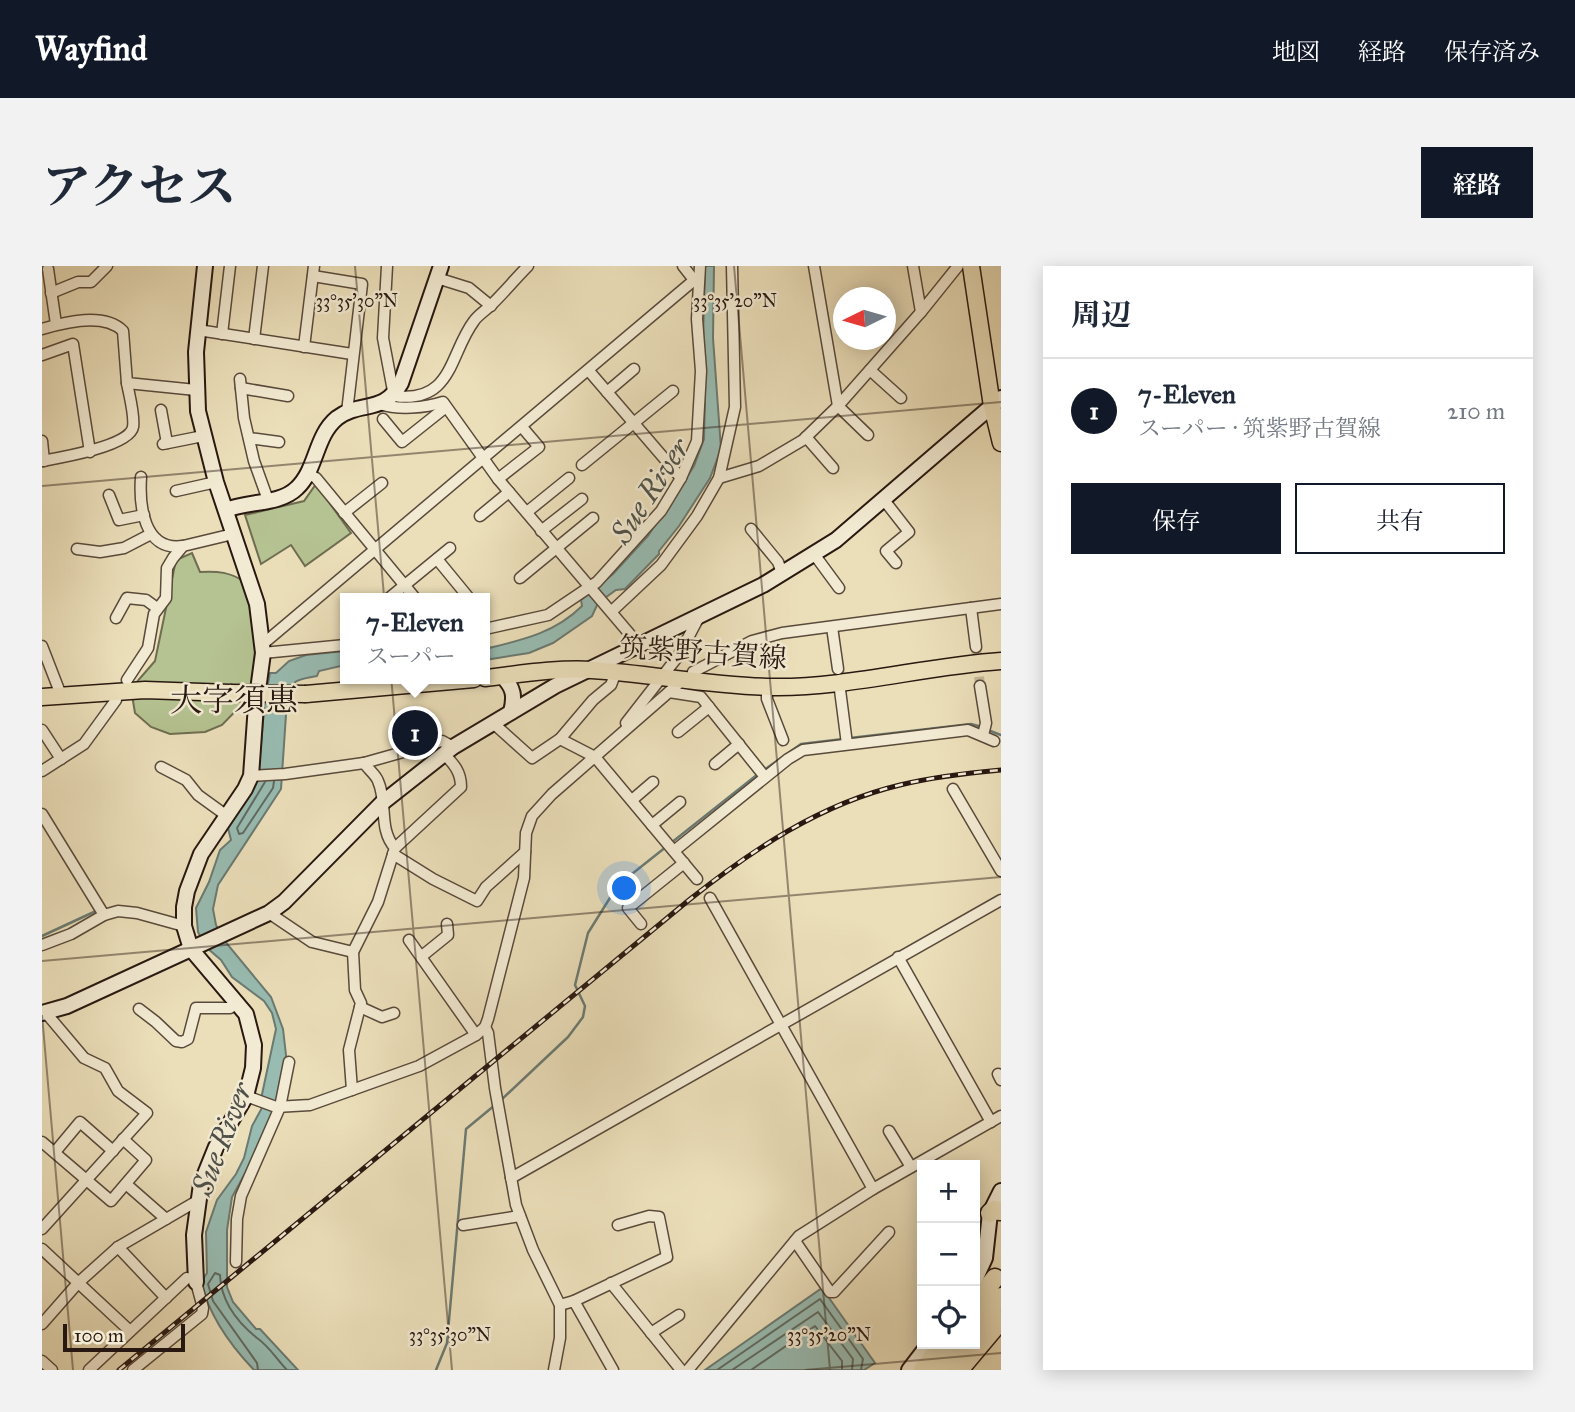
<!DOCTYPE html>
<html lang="ja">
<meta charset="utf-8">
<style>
body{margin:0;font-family:"IM FELL Great Primer","Noto Serif JP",serif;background:#f2f2f3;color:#1f2937}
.controls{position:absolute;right:21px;bottom:21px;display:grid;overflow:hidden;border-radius:0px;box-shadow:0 4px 18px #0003}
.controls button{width:63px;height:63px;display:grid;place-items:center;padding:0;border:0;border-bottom:2px solid #e0e1e3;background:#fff;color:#1f2937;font:35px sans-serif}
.compass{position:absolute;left:791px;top:21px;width:63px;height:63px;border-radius:50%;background:#fff;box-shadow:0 4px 18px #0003;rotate:265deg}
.scale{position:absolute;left:21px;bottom:18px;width:122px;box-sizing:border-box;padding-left:7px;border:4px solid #281811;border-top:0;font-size:19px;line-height:24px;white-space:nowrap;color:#281811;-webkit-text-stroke:5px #f2ead2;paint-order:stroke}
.you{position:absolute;left:583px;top:623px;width:24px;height:24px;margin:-18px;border:5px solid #fff;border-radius:50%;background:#1a73e8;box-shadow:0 0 0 10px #1a73e833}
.badge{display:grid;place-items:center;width:46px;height:46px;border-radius:50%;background:#111827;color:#fff;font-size:23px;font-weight:700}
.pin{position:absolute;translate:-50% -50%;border:4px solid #fff;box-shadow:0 2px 7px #0006}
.popup{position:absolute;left:298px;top:327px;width:150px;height:91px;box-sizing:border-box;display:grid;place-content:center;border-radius:0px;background:#fff;filter:drop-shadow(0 2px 5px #0005);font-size:23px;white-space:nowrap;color:#747a83}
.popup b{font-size:26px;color:#1f2937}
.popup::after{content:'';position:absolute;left:50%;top:100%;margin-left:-14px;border:14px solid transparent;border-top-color:#fff}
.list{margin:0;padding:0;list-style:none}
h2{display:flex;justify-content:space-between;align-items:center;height:91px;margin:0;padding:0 28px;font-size:30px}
h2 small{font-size:23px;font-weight:400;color:#747a83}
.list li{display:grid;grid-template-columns:46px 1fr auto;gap:21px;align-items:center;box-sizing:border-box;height:105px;padding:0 28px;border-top:2px solid #e0e1e3}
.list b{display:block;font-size:26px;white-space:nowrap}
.list p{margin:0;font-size:23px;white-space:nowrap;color:#747a83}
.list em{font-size:23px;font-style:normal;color:#747a83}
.actions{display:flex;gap:14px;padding:21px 28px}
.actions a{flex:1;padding:16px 0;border:2px solid #111827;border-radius:0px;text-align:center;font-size:24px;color:#111827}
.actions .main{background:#111827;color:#fff}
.icon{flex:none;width:38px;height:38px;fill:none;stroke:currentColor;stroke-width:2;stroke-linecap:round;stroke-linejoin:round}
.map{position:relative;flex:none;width:959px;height:1104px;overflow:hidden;border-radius:0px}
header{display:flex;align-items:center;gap:42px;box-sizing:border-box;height:98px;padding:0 35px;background:#111827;color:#fff}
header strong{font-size:33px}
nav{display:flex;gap:38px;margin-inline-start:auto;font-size:24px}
.intro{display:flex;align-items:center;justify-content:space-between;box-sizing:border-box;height:168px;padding:0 42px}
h1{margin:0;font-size:49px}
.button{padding:18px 32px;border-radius:0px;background:#111827;color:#fff;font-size:24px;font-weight:700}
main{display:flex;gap:42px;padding:0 42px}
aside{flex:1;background:#fff;border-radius:0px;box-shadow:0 4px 18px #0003}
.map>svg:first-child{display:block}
.green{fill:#b5c291;stroke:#6e6d51;stroke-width:2}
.water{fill:#98bcb2;stroke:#6b7a72;stroke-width:2}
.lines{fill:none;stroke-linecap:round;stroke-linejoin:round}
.shore{stroke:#606a62;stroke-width:2}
.stream{stroke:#6b7a72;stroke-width:2.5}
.street-tunnel{stroke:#c4b798;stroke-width:10;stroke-dasharray:10 5;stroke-linecap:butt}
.street-casing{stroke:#594a3b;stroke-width:13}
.secondary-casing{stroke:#281811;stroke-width:18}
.primary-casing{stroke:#281811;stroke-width:19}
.highway-casing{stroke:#281811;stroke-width:21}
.street{stroke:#f2ead2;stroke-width:10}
.secondary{stroke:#f2ead2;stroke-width:14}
.primary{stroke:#ebdfba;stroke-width:16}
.highway{stroke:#ebdfba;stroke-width:18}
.rail-casing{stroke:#281811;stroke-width:5}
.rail{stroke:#f2ead2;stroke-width:2.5;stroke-dasharray:8;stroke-linecap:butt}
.primary-bridge-casing{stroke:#281811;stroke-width:19;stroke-linecap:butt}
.primary-bridge{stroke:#ebdfba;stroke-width:16}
.ticks{fill:none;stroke:#281811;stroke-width:2;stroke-opacity:0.45}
.labels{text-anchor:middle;stroke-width:5;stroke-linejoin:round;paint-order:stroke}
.street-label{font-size:28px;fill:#281811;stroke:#f2ead2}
.water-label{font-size:30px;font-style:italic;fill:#4f5149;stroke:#f2ead2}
.quarter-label{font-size:32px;fill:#281811;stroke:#f2ead2}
.ticks-label{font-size:18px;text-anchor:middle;fill:#281811;stroke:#f2ead2;stroke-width:5;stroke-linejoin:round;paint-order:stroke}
</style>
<header>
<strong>Wayfind</strong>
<nav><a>地図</a><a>経路</a><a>保存済み</a></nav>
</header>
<div class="intro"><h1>アクセス</h1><a class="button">経路</a></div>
<main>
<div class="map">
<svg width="959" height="1104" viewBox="0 0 959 1104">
<rect width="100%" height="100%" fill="#ebdfba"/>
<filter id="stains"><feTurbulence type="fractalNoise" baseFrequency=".00286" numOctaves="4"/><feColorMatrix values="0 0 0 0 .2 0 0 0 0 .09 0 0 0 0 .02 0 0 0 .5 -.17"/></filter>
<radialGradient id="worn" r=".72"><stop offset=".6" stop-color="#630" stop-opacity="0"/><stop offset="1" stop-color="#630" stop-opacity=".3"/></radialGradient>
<g class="green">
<path d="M274 218 309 267 263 300 249 279 219 298 203 249 262 235Z"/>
<path d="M150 287 158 306C176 305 188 306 203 316L216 370 212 426 180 459 163 466 128 468 109 461 93 447 90 429 93 418 113 395 134 294Z"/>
</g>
<g class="water">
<path d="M663 0H672L671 72 679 183 668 212 637 260 617 285V288L583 323 574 324 556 337 550 350 511 377 487 387 443 394V383C480 374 513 367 540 340L539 334 571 308 606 270 652 200 662 173 663 133 661 73Z"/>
<path d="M303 385V399L277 405 275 410C255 414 250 412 245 434L239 523 176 619 171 643 174 659 181 673 229 731 241 763 244 789 241 815 232 844 217 882 190 931 185 964V1021L191 1036 214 1063H218L256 1104H212C189 1080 167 1049 159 1016L165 1007 164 966 175 934 194 908 202 892 210 860 221 840 219 833 234 763 230 747 222 735 190 711 179 694 164 681 156 666 154 642 167 616 178 584 189 574 186 562 216 513 223 433 228 407H234L247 395 264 389Z"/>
<path d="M780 1022 833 1097 822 1104H663Z"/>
</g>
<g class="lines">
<g class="shore">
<path d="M223 516 195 562 197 568 201 567 231 522 232 515"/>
<path d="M216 1104 215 1097 171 1035 166 1018 173 1007 178 1009C179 1035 195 1056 215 1072 227 1080 235 1094 245 1104"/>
<path d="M675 1104 778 1033 821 1093 819 1104"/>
<path d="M690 1104 776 1046 811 1093 810 1104"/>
<path d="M709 1104 773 1060 800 1095V1104"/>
</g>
<g class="stream">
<path d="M946 464 959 469"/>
<path d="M808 472 929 458 940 461"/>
<path d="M722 504 759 478 801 473"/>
<path d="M0 670 54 645"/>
<path d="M458 835 526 771 541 751 543 740 533 719 546 667 576 619 716 508"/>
<path d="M394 1104 405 1077 424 863 453 839"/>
</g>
<path class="street-tunnel" d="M934 381 938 420"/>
<defs>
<g id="street">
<path d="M345 0 341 72 352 130C411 138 407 88 432 55 436 49 443 45 448 40 461 28 473 13 486 0"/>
<path d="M641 0 652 14"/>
<path d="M772 0 796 140 826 169"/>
<path d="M871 0 879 46"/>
<path d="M6 3 14 58"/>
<path d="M271 10 320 18 305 146"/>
<path d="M395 12 427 22 449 40"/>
<path d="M9 27 36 16H49L65 0"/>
<path d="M0 63C23 56 62 46 81 65L85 117 154 124"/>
<path d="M156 64 310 88"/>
<path d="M180 68 188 0"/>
<path d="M212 73 221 0"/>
<path d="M262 81 272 0"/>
<path d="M0 89 31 78 48 186"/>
<path d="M828 104 859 132"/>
<path d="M547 105 639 212"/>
<path d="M198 113 202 152 212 195 226 234"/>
<path d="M199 122 246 130"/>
<path d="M565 126 592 103"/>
<path d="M338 138C356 144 383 142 401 136L456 213 597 379"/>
<path d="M119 144 125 177"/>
<path d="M341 153 360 176 404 141"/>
<path d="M764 171 791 202"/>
<path d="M207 172 237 176"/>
<path d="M0 175 2 195"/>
<path d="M121 178 161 170"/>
<path d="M0 195C17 192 88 180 91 161 93 150 87 128 85 117"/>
<path d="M540 199 631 125"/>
<path d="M265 207 274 212 373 332"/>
<path d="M99 211C97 240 102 286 141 280"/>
<path d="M677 212 717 200 761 174 796 140 879 46 916 0"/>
<path d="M456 213 497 181 480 161"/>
<path d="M134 225 174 216"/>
<path d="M67 229 77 254 102 249"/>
<path d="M842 234 867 266 844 285 854 297"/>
<path d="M485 246 527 212"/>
<path d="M302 247 340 217"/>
<path d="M438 250 467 226"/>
<path d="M709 263 736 296 740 307"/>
<path d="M499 265 540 233"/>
<path d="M35 283 58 286 82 282 109 268"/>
<path d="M772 288 797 322"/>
<path d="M395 293 427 332"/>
<path d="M478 312 551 252"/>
<path d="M347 332 408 282"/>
<path d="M929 342 934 381"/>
<path d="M570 345 619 299 655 250 677 212 693 141 690 0"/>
<path d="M74 352 85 332 104 334 115 342"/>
<path d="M790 361 796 403"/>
<path d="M443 363 506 349 555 316 619 245 639 212 655 175 659 105 655 53 658 0"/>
<path d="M221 378 657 10"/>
<path d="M0 380 19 429"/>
<path d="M221 387 303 379"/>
<path d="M574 406 569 419 551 434 518 473 553 491 655 613"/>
<path d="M651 406 710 375 740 367 959 338"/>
<path d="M85 414 106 382 112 348 124 332 125 302 131 292 141 280 191 268"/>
<path d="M938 420 944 457 941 469"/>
<path d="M725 421V433L741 474"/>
<path d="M798 424 805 478"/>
<path d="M627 426 659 431 723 511"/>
<path d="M451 457 490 492 518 473"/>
<path d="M584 457 637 389 657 351"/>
<path d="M0 464 19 493"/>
<path d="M636 466 667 441"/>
<path d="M322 497C326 503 334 509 336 515 346 537 336 563 353 582"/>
<path d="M673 498 697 478"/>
<path d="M119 501 144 514 156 529 185 550"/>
<path d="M0 505 42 478 74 434"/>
<path d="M209 510 243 508 322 497 400 475 411 481"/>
<path d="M911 523 959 605"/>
<path d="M590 534 611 516"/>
<path d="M0 548 62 649"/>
<path d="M610 559 638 536"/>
<path d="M632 585 746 493 761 484 926 464 952 475"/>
<path d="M351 588 391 613 435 635 444 621 483 586"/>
<path d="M668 632 831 923"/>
<path d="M227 647 270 676 311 686"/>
<path d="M599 658 586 642 642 597"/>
<path d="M367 674 434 769"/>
<path d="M0 679 29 668 62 649 76 645 95 647 142 660"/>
<path d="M380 690 406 669 405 658"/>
<path d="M856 691 949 856"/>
<path d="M318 741 340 751 352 747"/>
<path d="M97 743 114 756 134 775 140 776 146 773 154 742H188L196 736"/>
<path d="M443 761 446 767 453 822 474 939 491 984 518 1039V1072L512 1104"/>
<path d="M956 808 959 814"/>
<path d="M310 824 307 784 319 737 313 724 311 686 336 636 353 582 419 521C419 506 412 498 402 488"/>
<path d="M204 830 234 841 268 839 377 800 434 769 443 761 446 753 482 612 484 567 490 550 510 528 635 419"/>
<path d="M847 865 869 901"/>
<path d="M0 876 69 935 104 894 81 873"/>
<path d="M13 886 38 856 71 885"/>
<path d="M469 912 959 634"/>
<path d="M84 918 124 953"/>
<path d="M421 959 478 950"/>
<path d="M0 963 105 847 76 825 63 802 42 792 4 747"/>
<path d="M753 975 788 1026H792L847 966"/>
<path d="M76 981 124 1032"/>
<path d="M0 983 88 1065"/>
<path d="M194 996 195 953 199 930 238 841 247 796"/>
<path d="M569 1017 639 1104"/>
<path d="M532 1035 625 991 617 951 607 950 576 959"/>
<path d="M518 1039 532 1035 571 1104"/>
<path d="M0 1058 36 1017 76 981 155 935"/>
<path d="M609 1067 637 1049"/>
<path d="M0 1095 10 1104"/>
<path d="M47 1104 145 1012"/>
<path d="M91 1104 160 1048 161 1042 154 1016"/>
<path d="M646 1104 757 970 831 923 959 850"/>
</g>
<g id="secondary">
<path d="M184 244C205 235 238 239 255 222 275 203 273 170 295 152 319 134 341 149 359 117L399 0"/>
<path d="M460 410C472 422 473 430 469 446"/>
<path d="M0 747 25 740 227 647 242 636 340 537 411 481 513 420 721 319 794 274 959 132"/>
<path d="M933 1014 943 992 948 947 959 925"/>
<path d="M154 1016 152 969 159 918 174 881 204 830 211 802 212 779 204 748 149 683 142 660V641L145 625 159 588 203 523 209 510 214 439 221 387 215 338 174 216 156 145 154 86 163 0"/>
<path d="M867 1104 887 1078"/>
</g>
<g id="primary">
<path d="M929 0 950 140 959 177"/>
<path d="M443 412C478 408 514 402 550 404 610 408 670 420 731 421 805 422 884 400 959 395"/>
<path d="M264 428 432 413"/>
<path d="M0 431 103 424 188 427"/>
</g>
<g id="highway">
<path d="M948 947 952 944 959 945"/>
<path d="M933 1037 953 1012"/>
<path d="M933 1060 959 1031"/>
<path d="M881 1104 901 1078"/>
<path d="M896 1104 918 1078"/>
<path d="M917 1104 959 1054"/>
</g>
</defs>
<use href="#street" class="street-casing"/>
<use href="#secondary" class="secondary-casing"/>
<use href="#primary" class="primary-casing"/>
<use href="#highway" class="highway-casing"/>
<use href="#street" class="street"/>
<use href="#secondary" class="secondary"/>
<use href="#primary" class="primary"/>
<use href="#highway" class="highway"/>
<defs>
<path id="rail" d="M77 1104 647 634C710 584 778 538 858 519 891 511 925 507 959 504"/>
</defs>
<use href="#rail" class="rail-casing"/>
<use href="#rail" class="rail"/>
<defs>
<path id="primary-bridge" d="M188 427 264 428"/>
</defs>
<use href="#primary-bridge" class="primary-bridge-casing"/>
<use href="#primary-bridge" class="primary-bridge"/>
</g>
<path class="ticks" d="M313 0 410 1104M692 0 788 1104M0 220 959 136M0 695 959 611M0 749 31 1104M763 1104 959 1087"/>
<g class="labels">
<g class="street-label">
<text transform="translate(661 386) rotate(4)" y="10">筑紫野古賀線</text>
</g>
<g class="water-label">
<text transform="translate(608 225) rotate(-57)" y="10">Sue River</text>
<text transform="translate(180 873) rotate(-69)" y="10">Sue River</text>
</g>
<g class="quarter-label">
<text x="192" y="445">大字須惠</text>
</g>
</g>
<g class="ticks-label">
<text x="315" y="41">33°35'30"N</text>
<text x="693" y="41">33°35'20"N</text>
<text x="408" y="1075">33°35'30"N</text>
<text x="787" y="1075">33°35'20"N</text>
</g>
<rect width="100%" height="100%" filter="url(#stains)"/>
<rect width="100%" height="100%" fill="url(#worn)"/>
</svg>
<div class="controls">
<button>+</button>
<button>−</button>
<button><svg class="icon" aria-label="locate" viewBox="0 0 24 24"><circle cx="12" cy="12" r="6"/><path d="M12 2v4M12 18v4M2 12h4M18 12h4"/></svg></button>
</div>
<svg class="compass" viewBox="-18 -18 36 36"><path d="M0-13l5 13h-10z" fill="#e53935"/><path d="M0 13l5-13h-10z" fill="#747a83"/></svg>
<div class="scale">100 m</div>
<div class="you"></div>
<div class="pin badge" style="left:373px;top:467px">1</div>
<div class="popup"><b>7-Eleven</b>スーパー</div>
</div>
<aside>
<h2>周辺<small></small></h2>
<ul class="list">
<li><span class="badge">1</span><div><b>7-Eleven</b><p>スーパー · 筑紫野古賀線</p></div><em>210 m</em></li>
</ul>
<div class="actions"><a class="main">保存</a><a>共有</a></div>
</aside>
</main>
